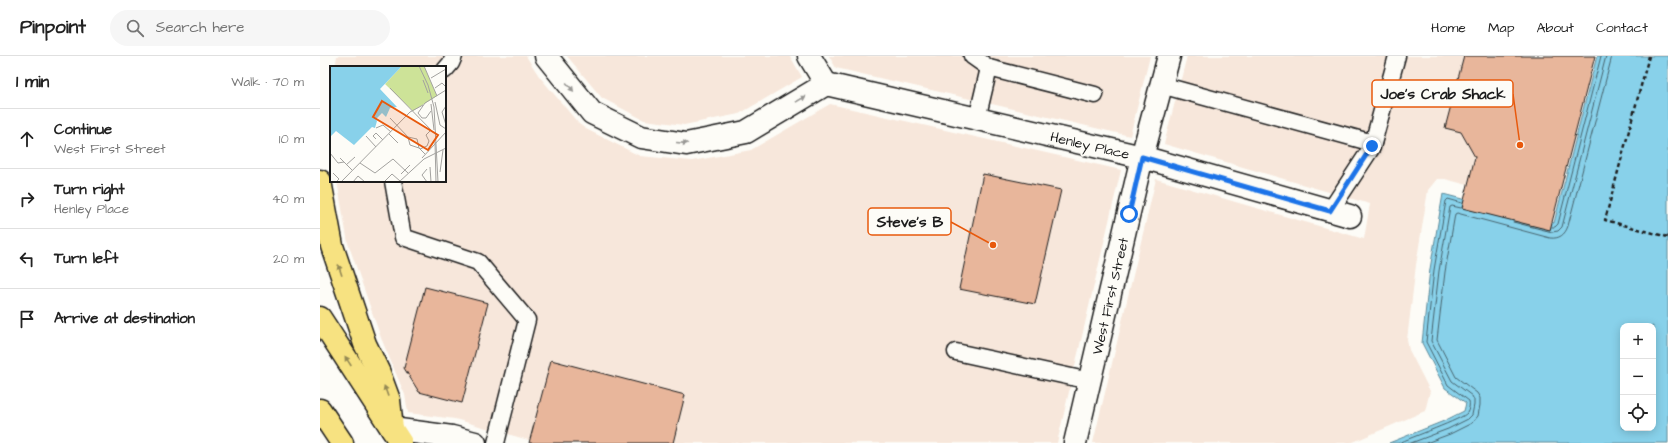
<!DOCTYPE html>
<meta charset="utf-8">
<style>
body{margin:0;font-family:"Architects Daughter",sans-serif;background:#f6f6f6;color:#222}
.controls{position:absolute;right:12px;bottom:12px;display:grid;overflow:hidden;border-radius:8px;box-shadow:0 2px 10px #0003}
.controls button{width:36px;height:36px;display:grid;place-items:center;padding:0;border:0;border-bottom:1px solid #e0e0e0;background:#fff;color:#222;font:20px sans-serif}
.stop{position:absolute;width:12px;height:12px;margin:-9px;border:3px solid #1a73e8;border-radius:50%;background:#fff}
.stop.end{background:#1a73e8;border-color:#fff;box-shadow:0 1px 4px #0008}
.list{margin:0;padding:0;list-style:none}
h2{display:flex;justify-content:space-between;align-items:center;height:52px;margin:0;padding:0 16px;font-size:17px}
h2 small{font-size:13px;font-weight:400;color:#767676}
.list li{display:grid;grid-template-columns:26px 1fr auto;gap:12px;align-items:center;box-sizing:border-box;height:60px;padding:0 16px;border-top:1px solid #e0e0e0}
.list b{display:block;font-size:15px;white-space:nowrap}
.list p{margin:0;font-size:13px;white-space:nowrap;color:#767676}
.list em{font-size:13px;font-style:normal;color:#767676}
.icon{flex:none;width:22px;height:22px;fill:none;stroke:currentColor;stroke-width:2;stroke-linecap:round;stroke-linejoin:round}
.map{position:relative;flex:none;width:1348px;height:387px;overflow:hidden}
header{display:flex;align-items:center;gap:24px;box-sizing:border-box;height:56px;padding:0 20px;background:#fff;border-bottom:1px solid #e0e0e0}
header strong{font-size:19px}
nav{display:flex;gap:22px;margin-inline-start:auto;font-size:14px}
.search{width:280px;height:36px;background:#f6f6f6;display:flex;align-items:center;gap:10px;box-sizing:border-box;padding:0 14px;border-radius:22px;color:#767676;font-size:15px}
main{display:flex}
aside{flex:1;background:#fff}
.map>svg:first-child{display:block}
.built{fill:#f7e7db}
.water{fill:#88d1ea;stroke:#5d8998;fill-rule:evenodd}
.lines{fill:none;stroke-linecap:round;stroke-linejoin:round}
.shore{stroke:#47646e;stroke-width:1}
.building{fill:#e8b69b;stroke:#1c1c1c}
.service-casing{stroke:#1c1c1c;stroke-width:19}
.minor-casing{stroke:#1c1c1c;stroke-width:25}
.primary-casing{stroke:#1c1c1c;stroke-width:25}
.path{stroke:#1c1c1c;stroke-width:2.5;stroke-dasharray:4 3;stroke-linecap:butt}
.service{stroke:#fdfcf7;stroke-width:16}
.minor{stroke:#fdfcf7;stroke-width:22}
.primary{stroke:#f7e281;stroke-width:22}
.oneway{fill:#989794}
.oneway2{fill:#948954}
.route{stroke:#1a73e8;stroke-width:5}
.labels{text-anchor:middle;stroke-width:4;stroke-linejoin:round;paint-order:stroke}
.street-label{font-size:14px;fill:#1c1c1c;stroke:#fdfcf7}
.inset-road{fill:none;stroke:#a3a29f;stroke-width:1}
.view{fill:#e8590c;fill-opacity:0.15;stroke:#e8590c;stroke-width:2}
.inset-edge{fill:none;stroke:#1c1c1c;stroke-width:2}
.leader{fill:none;stroke:#e8590c;stroke-width:1.5}
.callout-dot{fill:#e8590c;stroke:#fdfcf7;stroke-width:1.5}
.callout{fill:#fdfcf7;stroke:#e8590c;stroke-width:1.5}
.callout-label{font-size:15px;text-anchor:middle;font-weight:bold;fill:#1c1c1c}
</style>
<header>
<strong>Pinpoint</strong>
<div class="search"><svg class="icon" aria-label="search" viewBox="0 0 24 24"><circle cx="10" cy="10" r="6"/><path d="M15 15l6 6"/></svg>Search here</div>
<nav><a>Home</a><a>Map</a><a>About</a><a>Contact</a></nav>
</header>
<main>
<aside>
<h2>1 min<small>Walk · 70 m</small></h2>
<ul class="list">
<li><svg class="icon" aria-label="ahead" viewBox="0 0 24 24"><path d="M12 20V5M6 11l6-6 6 6"/></svg><div><b>Continue</b><p>West First Street</p></div><em>10 m</em></li>
<li><svg class="icon" aria-label="right" viewBox="0 0 24 24"><path d="M7 20v-9h11M14 6l5 5-5 5"/></svg><div><b>Turn right</b><p>Henley Place</p></div><em>40 m</em></li>
<li><svg class="icon" aria-label="left" viewBox="0 0 24 24"><path d="M17 20v-9H6M10 6l-5 5 5 5"/></svg><div><b>Turn left</b></div><em>20 m</em></li>
<li><svg class="icon" aria-label="arrive" viewBox="0 0 24 24"><path d="M6 21V4h12l-3 4 3 4H6"/></svg><div><b>Arrive at destination</b></div></li>
</ul>
</aside>
<div class="map">
<svg width="1348" height="387" viewBox="0 0 1348 387">
<rect width="100%" height="100%" fill="#fdfcf7"/>
<filter id="ink" filterUnits="userSpaceOnUse"><feTurbulence type="fractalNoise" baseFrequency=".025" numOctaves="2"/><feDisplacementMap in="SourceGraphic" scale="8" xChannelSelector="R" yChannelSelector="G"/><feConvolveMatrix kernelMatrix="1 2 1 2 8 2 1 2 1" color-interpolation-filters="sRGB"/></filter>
<g filter="url(#ink)">
<g class="built">
<path d="M17 0H206L219 20 259 68 266 73 320 100 372 105 431 94 510 48 801 114 737 387H219L135 363 88 357 85 339 61 282 28 187 17 125H125V11H15Z"/>
<path d="M247 0H470L482 21 419 58 364 69 324 64 282 42Z"/>
<path d="M509 0H830L810 80 516 12Z"/>
<path d="M867 0H1196L1159 132 1125 123H1117L1108 134 1096 209 1087 284 1089 294 1110 335 1105 355 1031 387H773L836 123 1044 183 1050 148 844 88Z"/>
</g>
<path class="water" d="M1277 0H1348V387H1069L1124 365 1144 355 1146 347 1125 332 1102 287 1110 213 1123 138 1234 167ZM1303 270H1333V372H1303Z"/>
<g class="lines">
<g class="shore">
<path d="M1193 166 1232 176 1238 175 1242 171 1286 0"/>
<path d="M1232 171H1235L1238 168 1281 0"/>
<path d="M1079 387C1089 382 1143 363 1147 357 1149 354 1150 348 1149 345L1128 329 1106 286 1114 214 1126 145 1128 143 1142 147"/>
<path d="M1091 387 1128 373 1148 363 1152 359 1154 349V344L1152 340 1132 325 1111 285 1119 215 1130 151 1132 150 1141 152"/>
<path d="M1106 387 1130 378 1152 367 1158 360 1160 349V342L1157 337 1136 321 1117 284 1125 216 1135 158 1137 157 1230 182C1239 183 1245 179 1248 170L1292 0"/>
</g>
</g>
<g class="building">
<path d="M1144 0H1275L1230 174 1142 152 1155 101 1141 76 1125 72Z"/>
<path d="M663 118 741 134 715 248 639 233Z"/>
<path d="M105 231 168 247 142 347 99 336 84 312Z"/>
<path d="M231 304 365 339 353 387H209Z"/>
</g>
<g class="lines">
<defs>
<g id="service">
<path d="M652 0 669 12 775 39"/>
<path d="M125 14 131 7 134 0"/>
<path d="M841 29 1053 87"/>
<path d="M657 63 669 12"/>
<path d="M73 125 83 181 158 206 207 264 176 387"/>
<path d="M1010 155 1052 91 1077 0"/>
<path d="M636 296 770 325"/>
</g>
<g id="minor">
<path d="M226 0 272 57 321 81 366 88 426 76 506 28 822 101 1030 160"/>
<path d="M489 0 506 28"/>
<path d="M72 373 132 381 155 387"/>
<path d="M755 387 822 101 849 0"/>
</g>
<g id="primary">
<path d="M0 125 12 190 45 288 59 317 69 344 72 373"/>
<path d="M0 262 81 387"/>
<path d="M0 354 22 387"/>
</g>
</defs>
<use href="#service" class="service-casing"/>
<use href="#minor" class="minor-casing"/>
<use href="#primary" class="primary-casing"/>
<path class="path" d="M1329 0 1285 164 1348 181"/>
<use href="#service" class="service"/>
<use href="#minor" class="minor"/>
<use href="#primary" class="primary"/>
</g>
<defs><path id="oneway-solid" d="M-6-.8H1V-3.2L6.5 0L1 3.2V.8H-6Z"/></defs>
<g class="oneway">
<use href="#oneway-solid" transform="translate(250 31) rotate(50)"/>
<use href="#oneway-solid" transform="translate(481 43) rotate(-31)"/>
<use href="#oneway-solid" transform="translate(362 87) rotate(5)"/>
</g>
<g class="oneway2">
<use href="#oneway-solid" transform="translate(20 214) rotate(-109)"/>
<use href="#oneway-solid" transform="translate(28 305) rotate(-123)"/>
<use href="#oneway-solid" transform="translate(66 335) rotate(-110)"/>
</g>
</g>
<g class="lines" filter="url(#ink)">
<path class="route" d="M809 158 822 101 1010 155 1052 90"/>
</g>
<g class="labels">
<g class="street-label">
<text transform="translate(770 89) rotate(13)" y="5">Henley Place</text>
<text transform="translate(790 240) rotate(-77)" y="5">West First Street</text>
</g>
</g>
<g transform="translate(10 10)">
<rect width="116" height="116" fill="#fdfcf7"/>
<path d="M72 0H94L107 30 83 45 55 18Z" fill="#cde398"/>
<path d="M0 0H72L50 23 67 41 60 42 56 51 52 47 46 53 47 55 45 62 42 61 24 79 6 65 0 71Z" fill="#88d1ea"/>
<path class="inset-road" d="M89 0 98 19 104 41 108 116M94 0 107 30M101 12 116 3M93 14 98 27M60 22 104 67M105 22 112 17 116 21M105 36 110 59 116 63M101 38 104 64M116 40 112 46 116 59M101 45 96 52H92L88 47 95 37 116 24M60 52 78 71 87 73 89 82M46 62 53 59 61 66M59 68 68 77M36 70 46 81M78 71 80 79 89 82 95 88M46 73 43 70 46 67 53 74M105 76 106 116M90 83 97 80 99 75 96 69 101 64M0 87 8 97 14 96M10 92 22 104M92 92 116 66M30 97 45 107 63 93 78 107M16 99 25 91M100 101 101 116M110 106 113 84M3 107 9 113 6 116M71 108 80 99M11 116 80 46 93 39M23 116 28 110 35 116M54 116 62 108 70 115M69 116 94 93 116 82M97 116 92 109 97 103"/>
<path class="view" d="M52 35 108 69 98 84 43 51Z"/>
<rect width="116" height="116" class="inset-edge"/>
</g>
<path class="leader" d="M1200 89L1193 38M673 189L631 166"/>
<g class="callout-dot">
<circle cx="1200" cy="89" r="4"/>
<circle cx="673" cy="189" r="4"/>
</g>
<g class="callout">
<rect x="1052" y="24" width="141" height="27" rx="4"/>
<rect x="548" y="152" width="83" height="27" rx="4"/>
</g>
<g class="callout-label">
<text x="1123" y="43">Joe's Crab Shack</text>
<text x="590" y="171">Steve's B</text>
</g>
</svg>
<div class="controls">
<button>+</button>
<button>−</button>
<button><svg class="icon" aria-label="locate" viewBox="0 0 24 24"><circle cx="12" cy="12" r="6"/><path d="M12 2v4M12 18v4M2 12h4M18 12h4"/></svg></button>
</div>
<div class="stop" style="left:809px;top:158px"></div>
<div class="stop end" style="left:1052px;top:90px"></div>
</div>
</main>
